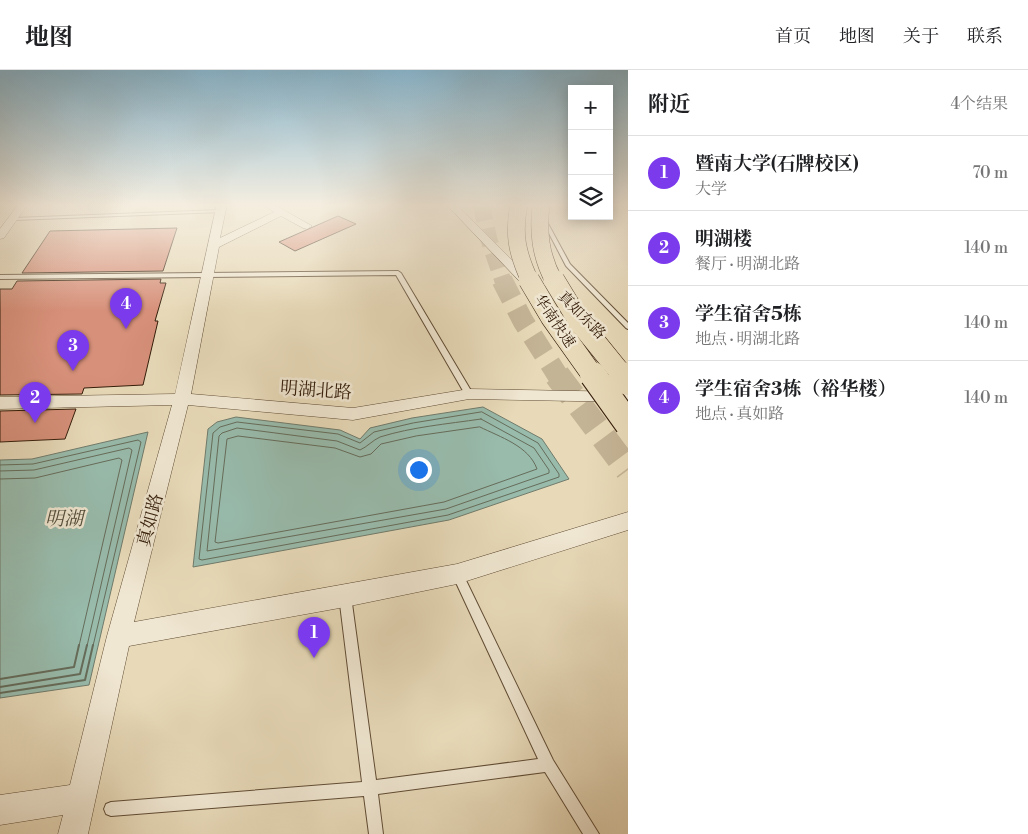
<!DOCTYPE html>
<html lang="zh">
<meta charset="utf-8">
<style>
body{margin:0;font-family:"Libre Bodoni","Noto Serif SC",serif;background:#f6f6f6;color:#202124}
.controls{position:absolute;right:15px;top:15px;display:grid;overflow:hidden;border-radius:0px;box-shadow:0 2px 12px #0003}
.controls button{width:45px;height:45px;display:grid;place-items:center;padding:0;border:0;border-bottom:1px solid #e0e0e0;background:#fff;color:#202124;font:25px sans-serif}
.you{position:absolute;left:418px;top:399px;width:18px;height:18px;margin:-12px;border:4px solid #fff;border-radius:50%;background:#1a73e8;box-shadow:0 0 0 8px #1a73e833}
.badge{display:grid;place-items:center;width:32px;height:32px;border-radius:50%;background:#7c3aed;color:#fff;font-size:16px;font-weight:700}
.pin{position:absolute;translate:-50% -41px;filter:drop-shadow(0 1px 2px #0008)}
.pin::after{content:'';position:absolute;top:26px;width:18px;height:15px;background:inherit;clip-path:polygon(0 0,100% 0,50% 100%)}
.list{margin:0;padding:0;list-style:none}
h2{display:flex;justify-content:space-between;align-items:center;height:65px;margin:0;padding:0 20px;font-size:21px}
h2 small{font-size:16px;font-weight:400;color:#757577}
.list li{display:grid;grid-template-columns:32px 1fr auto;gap:15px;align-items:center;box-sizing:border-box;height:75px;padding:0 20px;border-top:1px solid #e0e0e0}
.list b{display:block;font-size:19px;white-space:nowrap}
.list p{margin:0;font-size:16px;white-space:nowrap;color:#757577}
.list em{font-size:16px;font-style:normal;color:#757577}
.icon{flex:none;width:28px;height:28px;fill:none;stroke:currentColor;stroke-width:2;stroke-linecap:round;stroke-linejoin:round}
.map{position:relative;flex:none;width:628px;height:764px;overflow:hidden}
header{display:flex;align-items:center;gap:30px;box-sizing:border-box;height:70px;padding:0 25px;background:#fff;border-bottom:1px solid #e0e0e0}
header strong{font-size:24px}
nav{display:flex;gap:28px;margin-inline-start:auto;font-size:18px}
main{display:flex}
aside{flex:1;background:#fff}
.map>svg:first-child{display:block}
.water{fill:#98bbac;stroke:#707b6b}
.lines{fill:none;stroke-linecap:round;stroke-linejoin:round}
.shore-far1{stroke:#666c5a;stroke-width:1}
.shore{stroke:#666c5a;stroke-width:2}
.building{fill:#d7907a;stroke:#331c09}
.highway-tunnel-far2{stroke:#c4b496;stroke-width:17;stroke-dasharray:17 8;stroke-linecap:butt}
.highway-tunnel-far1{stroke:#c4b496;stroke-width:21;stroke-dasharray:21 11;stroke-linecap:butt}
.highway-tunnel{stroke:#c4b496;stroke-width:26;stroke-dasharray:26 13;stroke-linecap:butt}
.lane-casing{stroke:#604c35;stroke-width:2}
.street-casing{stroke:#604c35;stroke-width:1}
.lane{fill:#f0e7d2;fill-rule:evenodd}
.street{fill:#f0e7d2;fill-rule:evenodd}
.highway-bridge-far2-casing{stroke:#331c09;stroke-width:18;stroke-linecap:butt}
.highway-bridge-far1-casing{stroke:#331c09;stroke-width:22;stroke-linecap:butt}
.highway-bridge-casing{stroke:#331c09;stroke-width:28;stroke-linecap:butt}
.highway-bridge-far2{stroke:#e8dab9;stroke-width:17}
.highway-bridge-far1{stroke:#e8dab9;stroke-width:21}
.highway-bridge{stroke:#e8dab9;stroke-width:26}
.labels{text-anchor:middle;stroke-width:5;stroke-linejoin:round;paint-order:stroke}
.far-street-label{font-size:15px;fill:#331c09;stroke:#f0e7d2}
.street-label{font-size:18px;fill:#331c09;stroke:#f0e7d2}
.water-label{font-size:19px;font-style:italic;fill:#514c3a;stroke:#f0e7d2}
</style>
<header>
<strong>地图</strong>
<nav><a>首页</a><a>地图</a><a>关于</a><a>联系</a></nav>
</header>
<main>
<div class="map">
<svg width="628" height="764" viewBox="0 0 628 764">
<rect width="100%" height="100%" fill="#e8dab9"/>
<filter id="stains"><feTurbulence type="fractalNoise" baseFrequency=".004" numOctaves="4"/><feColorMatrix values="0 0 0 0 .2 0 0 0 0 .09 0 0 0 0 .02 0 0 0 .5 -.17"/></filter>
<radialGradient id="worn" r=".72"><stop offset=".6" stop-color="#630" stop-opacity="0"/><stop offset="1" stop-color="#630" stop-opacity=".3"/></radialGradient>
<g class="water">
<path d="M483 337 542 369 569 409 449 450 193 497 208 359 217 352 236 347 340 360 360 369 370 358 412 348Z"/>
<path d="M148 362 89 615 0 628V390L32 389Z"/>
</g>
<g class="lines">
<g class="shore-far1">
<path d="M482 342 538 373 559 404V407L448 445 202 490 199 489 213 363 220 357 237 352 338 364 360 373 374 362 413 353Z"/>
<path d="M481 349 534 378 549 400V403L446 439 207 481 219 366 222 363 237 358 337 371 360 380C367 377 373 370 380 367 412 357 447 354 481 349Z"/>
<path d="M480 357C500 367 529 376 537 399L444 432 218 473 215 472 227 369 238 366 335 378 360 387 371 384 381 374 416 366Z"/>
<path d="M0 395 33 394 138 370 141 372 93 576"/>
<path d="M0 401 34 400 129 378 132 380 87 576"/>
<path d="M0 409 35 408 119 388 122 390 79 576"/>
</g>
<g class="shore">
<path d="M0 609 74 597 79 575"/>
<path d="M0 617 80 604 87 575"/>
<path d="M0 623 85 610 93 575"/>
</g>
</g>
<g class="building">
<path d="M338 146 356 154 295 181 279 172Z"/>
<path d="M177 158 163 201 22 203 50 161Z"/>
<path d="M161 209 160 213H166L155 251H158L143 315 84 318 82 324 0 325V219H12L17 211Z"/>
<path d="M76 339 65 369 0 372V341Z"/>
</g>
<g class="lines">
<path class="highway-tunnel-far2" d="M481 134 489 170 503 211"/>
<path class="highway-tunnel-far1" d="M502 210 523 251 558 306"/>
<path class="highway-tunnel" d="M557 305 628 400"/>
<defs>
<g id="lane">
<path d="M220 140 222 141V142L14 150 12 149 14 148Z"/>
<path d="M541 147 545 148 570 194 628 253V259L626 258 566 196 541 148Z"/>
<path d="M398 201 401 203 473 324 472 326H466L396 205 0 209V205Z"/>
<path d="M457 499 461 500 553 690 599 764H583L545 702 378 724 383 764H369L364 726 111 746 106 744 104 739 106 734 111 732 362 712 339 526 341 522 345 521 349 522 351 526 376 710 538 689 452 504 453 500Z"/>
</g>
<g id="street">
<path d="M19 134H28L4 168 0 169V159Z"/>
<path d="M217 134H227L220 168 274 142 261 134H273L312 156 307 159 303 158 281 146 219 177 191 324 353 338 469 319 628 322V332L469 329 353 350 188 335 134 552 457 494 628 442V460L457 514 345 537 129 576 88 764H58L63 745 0 755V725L70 715 107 566 172 335 0 339V327L175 324Z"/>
<path d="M446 134H456L537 215 539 218 537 221H529Z"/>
</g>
</defs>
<use href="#lane" class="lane-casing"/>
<use href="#street" class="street-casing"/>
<use href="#lane" class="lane"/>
<use href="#street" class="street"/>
<defs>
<g id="highway-bridge-far2">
<path d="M519 134C513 164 517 183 530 211"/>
<path d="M541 134C538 162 540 185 554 211"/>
</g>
<g id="highway-bridge-far1">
<path d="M529 210 551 247 593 306"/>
<path d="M554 210 580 253 623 306"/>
</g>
<g id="highway-bridge">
<path d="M593 305 628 354"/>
<path d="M622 305 628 312"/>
</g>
</defs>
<use href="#highway-bridge-far2" class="highway-bridge-far2-casing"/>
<use href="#highway-bridge-far1" class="highway-bridge-far1-casing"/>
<use href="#highway-bridge" class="highway-bridge-casing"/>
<use href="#highway-bridge-far2" class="highway-bridge-far2"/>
<use href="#highway-bridge-far1" class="highway-bridge-far1"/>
<use href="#highway-bridge" class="highway-bridge"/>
</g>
<linearGradient id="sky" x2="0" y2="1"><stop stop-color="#88b7d0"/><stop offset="0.56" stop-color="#f5eee0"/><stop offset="1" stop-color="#f5eee0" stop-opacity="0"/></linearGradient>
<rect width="628" height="241" fill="url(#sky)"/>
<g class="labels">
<g class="far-street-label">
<text transform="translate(582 245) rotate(45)" y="5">真如东路</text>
<text transform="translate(555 251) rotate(56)" y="5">华南快速</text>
</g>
<g class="street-label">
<text transform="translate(316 320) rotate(4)" y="6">明湖北路</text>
<text transform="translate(150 450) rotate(-75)" y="6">真如路</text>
</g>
<g class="water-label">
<text x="64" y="455">明湖</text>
</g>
</g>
<rect width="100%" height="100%" filter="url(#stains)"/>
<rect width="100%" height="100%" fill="url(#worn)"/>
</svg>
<div class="controls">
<button>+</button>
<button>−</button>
<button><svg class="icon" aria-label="layers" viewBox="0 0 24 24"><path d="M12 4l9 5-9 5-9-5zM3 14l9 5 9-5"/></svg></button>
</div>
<div class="you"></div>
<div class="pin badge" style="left:314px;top:588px">1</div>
<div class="pin badge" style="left:35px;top:353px">2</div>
<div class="pin badge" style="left:73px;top:301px">3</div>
<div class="pin badge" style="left:126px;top:259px">4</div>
</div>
<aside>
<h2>附近<small>4个结果</small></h2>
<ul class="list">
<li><span class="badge">1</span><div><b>暨南大学(石牌校区)</b><p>大学</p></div><em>70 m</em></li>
<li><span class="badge">2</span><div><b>明湖楼</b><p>餐厅 · 明湖北路</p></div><em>140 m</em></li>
<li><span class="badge">3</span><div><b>学生宿舍5栋</b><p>地点 · 明湖北路</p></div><em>140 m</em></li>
<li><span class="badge">4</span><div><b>学生宿舍3栋（裕华楼）</b><p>地点 · 真如路</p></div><em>140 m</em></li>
</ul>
</aside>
</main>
